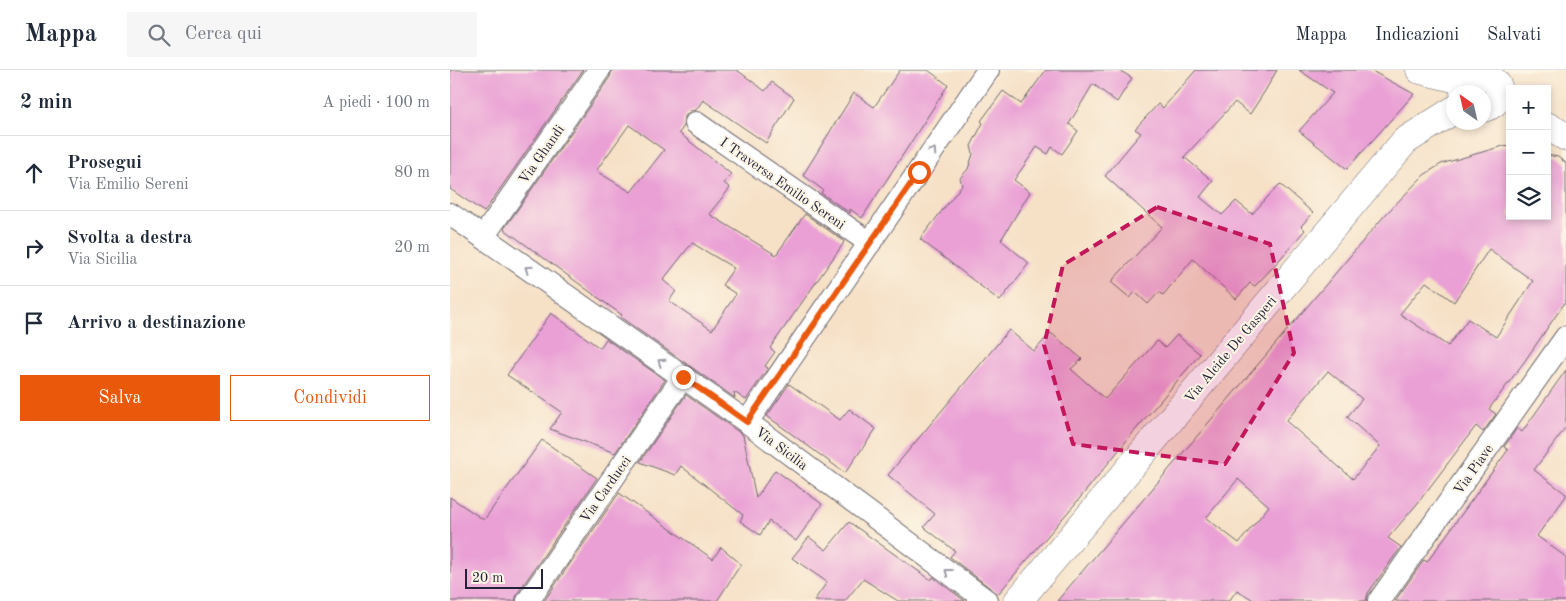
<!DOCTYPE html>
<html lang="it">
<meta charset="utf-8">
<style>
body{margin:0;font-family:"Old Standard TT",serif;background:#f6f6f7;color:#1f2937}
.controls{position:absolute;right:15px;top:15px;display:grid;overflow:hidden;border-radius:0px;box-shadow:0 2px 8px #0003}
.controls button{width:45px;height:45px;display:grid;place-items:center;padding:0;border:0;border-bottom:1px solid #e0e1e3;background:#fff;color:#1f2937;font:25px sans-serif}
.compass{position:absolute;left:996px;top:15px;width:45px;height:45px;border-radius:50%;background:#fff;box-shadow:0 2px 8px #0003;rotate:326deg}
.scale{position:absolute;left:15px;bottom:12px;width:78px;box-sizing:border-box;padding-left:5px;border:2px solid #22223b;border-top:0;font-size:14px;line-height:18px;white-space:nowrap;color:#22223b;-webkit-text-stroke:4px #fcf5e5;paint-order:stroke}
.stop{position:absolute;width:15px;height:15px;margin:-11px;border:4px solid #ea580c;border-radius:50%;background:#fff}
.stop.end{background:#ea580c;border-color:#fff;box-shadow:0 1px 5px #0008}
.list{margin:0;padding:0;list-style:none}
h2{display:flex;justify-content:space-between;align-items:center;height:65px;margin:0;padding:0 20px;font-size:21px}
h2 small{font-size:16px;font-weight:400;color:#747a83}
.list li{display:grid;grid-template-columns:32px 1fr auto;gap:15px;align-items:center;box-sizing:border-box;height:75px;padding:0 20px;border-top:1px solid #e0e1e3}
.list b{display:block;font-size:19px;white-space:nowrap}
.list p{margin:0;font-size:16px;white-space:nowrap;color:#747a83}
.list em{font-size:16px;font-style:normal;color:#747a83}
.actions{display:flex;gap:10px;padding:15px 20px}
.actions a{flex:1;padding:11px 0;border:1px solid #ea580c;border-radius:0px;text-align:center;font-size:18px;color:#ea580c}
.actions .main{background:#ea580c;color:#fff}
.icon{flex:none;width:28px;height:28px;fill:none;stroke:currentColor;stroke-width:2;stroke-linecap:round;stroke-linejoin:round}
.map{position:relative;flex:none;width:1116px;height:531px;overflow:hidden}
header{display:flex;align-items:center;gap:30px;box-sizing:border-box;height:70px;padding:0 25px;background:#fff;border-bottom:1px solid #e0e1e3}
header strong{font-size:24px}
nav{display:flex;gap:28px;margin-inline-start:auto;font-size:18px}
.search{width:350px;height:45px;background:#f6f6f7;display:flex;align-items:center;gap:12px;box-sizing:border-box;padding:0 18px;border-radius:0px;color:#747a83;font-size:19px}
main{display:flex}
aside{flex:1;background:#fff}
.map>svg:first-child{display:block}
.building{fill:#eaa0d5;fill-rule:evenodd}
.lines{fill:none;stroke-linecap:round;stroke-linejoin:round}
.minor-casing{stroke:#6c656c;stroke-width:24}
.tertiary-casing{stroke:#6c656c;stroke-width:29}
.minor{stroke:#fff;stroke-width:22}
.tertiary{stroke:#fff;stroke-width:28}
.oneway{stroke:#9c9ca7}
.route{stroke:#ea580c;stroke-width:6}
.marked{fill:#c2185b;fill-opacity:0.2;stroke:#c2185b;stroke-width:4;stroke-dasharray:10 6;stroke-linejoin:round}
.labels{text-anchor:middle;stroke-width:4;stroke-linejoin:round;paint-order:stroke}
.street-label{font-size:14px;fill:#22223b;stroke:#fcf5e5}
</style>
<header>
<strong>Mappa</strong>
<div class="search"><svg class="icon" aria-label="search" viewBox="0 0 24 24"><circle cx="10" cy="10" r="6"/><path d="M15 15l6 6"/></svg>Cerca qui</div>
<nav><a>Mappa</a><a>Indicazioni</a><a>Salvati</a></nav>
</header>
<main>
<aside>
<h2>2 min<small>A piedi · 100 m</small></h2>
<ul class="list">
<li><svg class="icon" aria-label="ahead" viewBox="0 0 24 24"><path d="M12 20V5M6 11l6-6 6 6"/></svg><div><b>Prosegui</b><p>Via Emilio Sereni</p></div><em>80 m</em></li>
<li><svg class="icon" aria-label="right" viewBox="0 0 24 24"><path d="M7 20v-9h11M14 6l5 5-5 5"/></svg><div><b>Svolta a destra</b><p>Via Sicilia</p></div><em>20 m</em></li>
<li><svg class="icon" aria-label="arrive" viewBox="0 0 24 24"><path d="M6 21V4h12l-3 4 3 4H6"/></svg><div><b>Arrivo a destinazione</b></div></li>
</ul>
<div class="actions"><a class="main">Salva</a><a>Condividi</a></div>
</aside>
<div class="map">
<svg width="1116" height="531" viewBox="0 0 1116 531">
<rect width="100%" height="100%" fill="#fcf5e5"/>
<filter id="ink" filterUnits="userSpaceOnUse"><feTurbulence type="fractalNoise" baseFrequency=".02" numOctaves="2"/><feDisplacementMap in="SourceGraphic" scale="10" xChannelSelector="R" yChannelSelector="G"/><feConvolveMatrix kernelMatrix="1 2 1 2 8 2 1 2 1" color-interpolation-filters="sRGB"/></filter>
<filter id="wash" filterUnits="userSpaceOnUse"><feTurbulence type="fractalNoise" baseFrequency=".0096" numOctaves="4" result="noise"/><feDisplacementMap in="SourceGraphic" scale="20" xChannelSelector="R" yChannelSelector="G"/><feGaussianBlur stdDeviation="1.12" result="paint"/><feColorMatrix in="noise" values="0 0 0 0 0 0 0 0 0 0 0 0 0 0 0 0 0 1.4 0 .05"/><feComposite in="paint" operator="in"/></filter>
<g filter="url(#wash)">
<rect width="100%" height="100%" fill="#f6e1c7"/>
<g id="blocks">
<g class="building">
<path d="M0 0H133L34 142 0 119Z"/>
<path d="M162 0H287L315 21 322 12 344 28 316 73 253 30 246 40 240 41 236 45 233 51 234 56 229 63 281 104 274 113 280 118 259 144 326 185 355 144 394 171 393 174 320 278 325 282 315 296 318 298 296 330 284 322 285 328 170 247 172 245 54 159 160 7ZM179 55 214 80 181 122 146 101ZM242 173 284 198 272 215 286 224 262 260 219 231 226 221 213 210Z"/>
<path d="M450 0H478L498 15 412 148 400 139V143L371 123 373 120 353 105 404 23 424 37Z"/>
<path d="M596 0H669L682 8 667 32 643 14 619 54 628 61 612 84 602 77 598 84 587 77 564 110 580 122 551 170 579 193 550 231 470 169 512 115 510 108 518 99 523 84 521 76 533 53 531 51 553 21 571 34Z"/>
<path d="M746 0H827L815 21 800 44 785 32 734 87 763 111 750 127 772 145 786 131 802 144 830 114 863 143 851 156 855 160 824 196 805 216 800 213 786 229 743 189 713 225 709 222 698 234 685 222 680 228 661 212 712 157 655 106 691 63 685 59 708 34 713 38Z"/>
<path d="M849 0H920L964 24 897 99 849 61 883 23Z"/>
<path d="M1053 76 1060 77V146H1097V85L1108 87 1116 93V231L1074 292 1039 339 1046 344 1033 362 1026 356 967 434 938 468 951 477 918 523 916 531H805L787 520 779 531H607L935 145 974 105 991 94ZM1039 179 1083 211 1046 267 1018 249 998 276 950 244 976 212 1004 232ZM878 301 912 329 897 347 930 376 903 409 836 351ZM788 409 819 436 789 473 756 448Z"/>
<path d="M101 243 150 278 156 269 215 310 165 383 100 359 112 342 57 305Z"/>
<path d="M559 260 584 281 601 263 632 289 621 299 655 329 707 271 715 278 727 265 750 284 682 364 630 428 548 524 500 487 505 481 474 457 485 444 438 405Z"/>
<path d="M1116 300V357L1084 400 1116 424V426L1087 466 1116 487V531H945L974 490 977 492 1058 380 1054 377 1067 358 1072 362Z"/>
<path d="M339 314 390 350 399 339 426 359 395 403 317 346Z"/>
<path d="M236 325 293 365 306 428 325 400 372 434 346 471 319 451 310 465 290 451 293 445 231 396 225 405 190 392Z"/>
<path d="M92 370 147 408 67 524 65 531H0V427L34 450Z"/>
<path d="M169 423 263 489 271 477 291 494 267 531H94Z"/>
<path d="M399 452 481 510 483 507 515 531H448L413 509 395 531H364L377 512 342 488 359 467 376 480Z"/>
</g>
</g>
</g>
<g filter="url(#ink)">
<use href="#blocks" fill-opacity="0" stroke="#6c656c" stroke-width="1"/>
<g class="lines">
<defs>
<g id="minor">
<path d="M246 53 420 173"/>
<path d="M0 144 297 352 537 531"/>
<path d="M33 167 149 0"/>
<path d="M297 352 538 0"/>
<path d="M78 531 233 307"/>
<path d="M929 531 1116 267"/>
</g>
<g id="tertiary">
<path d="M970 0 1016 11"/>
<path d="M1014 22C1014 15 1016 9 1022 5 1043 0 1065 28 1034 38"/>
<path d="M1097 56 1116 67"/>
<path d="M568 531 955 71 1004 40"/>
</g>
</defs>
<use href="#minor" class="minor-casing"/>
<use href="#tertiary" class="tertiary-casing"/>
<use href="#minor" class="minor"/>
<use href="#tertiary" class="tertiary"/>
</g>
<defs><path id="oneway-chevron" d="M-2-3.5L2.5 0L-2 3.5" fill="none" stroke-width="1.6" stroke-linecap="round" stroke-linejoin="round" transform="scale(1.25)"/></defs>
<g class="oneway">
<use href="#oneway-chevron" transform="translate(483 81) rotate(-56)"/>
<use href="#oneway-chevron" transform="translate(78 199) rotate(-145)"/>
<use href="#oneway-chevron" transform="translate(211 292) rotate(-145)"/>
<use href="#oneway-chevron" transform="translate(498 502) rotate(-143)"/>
</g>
</g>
<g class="lines" filter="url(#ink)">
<path class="route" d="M233 307 297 352 469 102"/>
</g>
<path class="marked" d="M707 137 820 174 844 283 775 394 623 374 594 275 613 195Z"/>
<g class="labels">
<g class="street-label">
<text transform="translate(91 84) rotate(-55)" y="5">Via Ghandi</text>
<text transform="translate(333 113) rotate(35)" y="5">I Traversa Emilio Sereni</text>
<text transform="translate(780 279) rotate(-50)" y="5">Via Alcide De Gasperi</text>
<text transform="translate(332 378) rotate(37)" y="5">Via Sicilia</text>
<text transform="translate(1023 399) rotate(-55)" y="5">Via Piave</text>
<text transform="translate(155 419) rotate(-55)" y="5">Via Carducci</text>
</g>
</g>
</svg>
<div class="controls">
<button>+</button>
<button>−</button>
<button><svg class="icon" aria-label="layers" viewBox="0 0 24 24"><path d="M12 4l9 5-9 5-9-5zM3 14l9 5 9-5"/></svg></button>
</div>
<svg class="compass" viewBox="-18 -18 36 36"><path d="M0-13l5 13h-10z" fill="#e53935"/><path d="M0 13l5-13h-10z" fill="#747a83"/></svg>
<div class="scale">20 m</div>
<div class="stop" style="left:469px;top:102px"></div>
<div class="stop end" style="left:233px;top:307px"></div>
</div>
</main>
